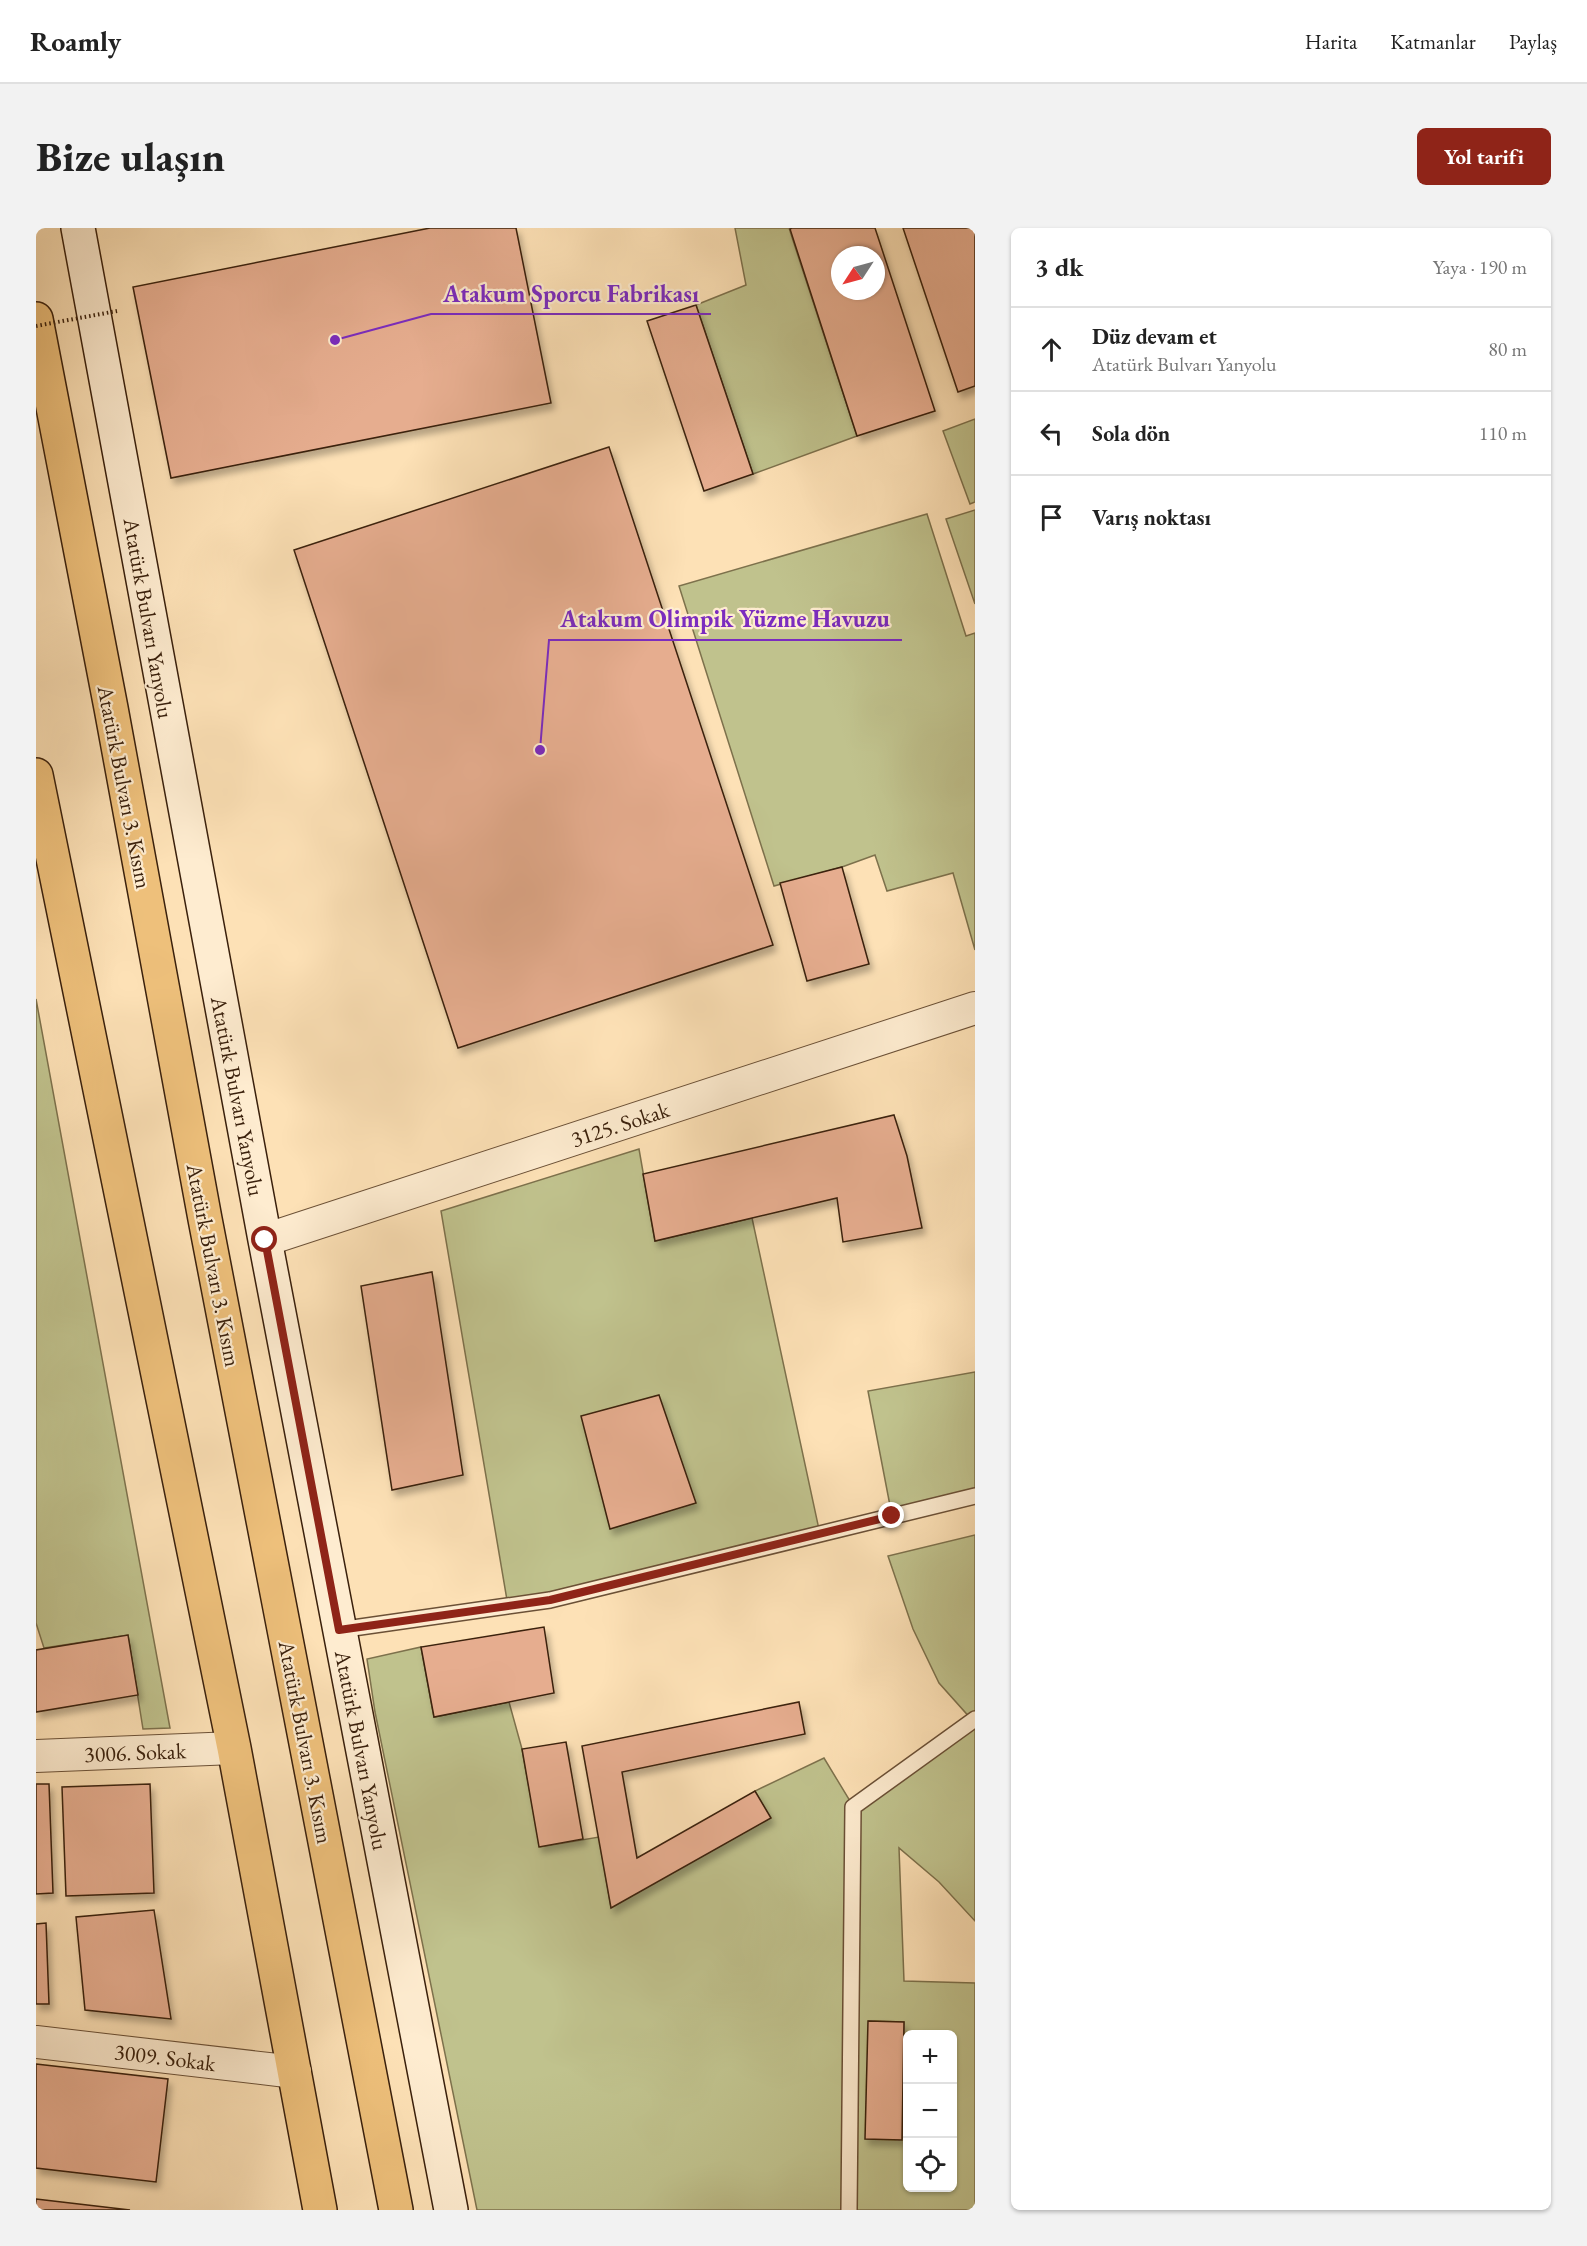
<!DOCTYPE html>
<html lang="tr">
<meta charset="utf-8">
<style>
body{margin:0;font-family:"EB Garamond",serif;background:#f2f2f2;color:#222}
.controls{position:absolute;right:18px;bottom:18px;display:grid;overflow:hidden;border-radius:9px;box-shadow:0 2px 4px #0004}
.controls button{width:54px;height:54px;display:grid;place-items:center;padding:0;border:0;border-bottom:2px solid #e0e0e0;background:#fff;color:#222;font:30px sans-serif}
.compass{position:absolute;left:795px;top:18px;width:54px;height:54px;border-radius:50%;background:#fff;box-shadow:0 2px 4px #0004;rotate:234deg}
.stop{position:absolute;width:18px;height:18px;margin:-14px;border:4px solid #8f2418;border-radius:50%;background:#fff}
.stop.end{background:#8f2418;border-color:#fff;box-shadow:0 2px 6px #0008}
.list{margin:0;padding:0;list-style:none}
h2{display:flex;justify-content:space-between;align-items:center;height:78px;margin:0;padding:0 24px;font-size:26px}
h2 small{font-size:20px;font-weight:400;color:#767676}
.list li{display:grid;grid-template-columns:39px 1fr auto;gap:18px;align-items:center;box-sizing:border-box;height:84px;padding:0 24px;border-top:2px solid #e0e0e0}
.list b{display:block;font-size:22px;white-space:nowrap}
.list p{margin:0;font-size:20px;white-space:nowrap;color:#767676}
.list em{font-size:20px;font-style:normal;color:#767676}
.icon{flex:none;width:33px;height:33px;fill:none;stroke:currentColor;stroke-width:2;stroke-linecap:round;stroke-linejoin:round}
.map{position:relative;flex:none;width:939px;height:1982px;overflow:hidden;border-radius:9px}
header{display:flex;align-items:center;gap:36px;box-sizing:border-box;height:84px;padding:0 30px;background:#fff;border-bottom:2px solid #e0e0e0}
header strong{font-size:28px}
nav{display:flex;gap:33px;margin-inline-start:auto;font-size:21px}
.intro{display:flex;align-items:center;justify-content:space-between;box-sizing:border-box;height:144px;padding:0 36px}
h1{margin:0;font-size:42px}
.button{padding:15px 27px;border-radius:9px;background:#8f2418;color:#fff;font-size:21px;font-weight:700}
main{display:flex;gap:36px;padding:0 36px}
aside{flex:1;background:#fff;border-radius:9px;box-shadow:0 2px 4px #0004}
.map>svg:first-child{display:block}
.green{fill:#c0c28d;stroke:#7d714c;stroke-width:1.5;fill-rule:evenodd}
.building{fill:#e6ad8f;stroke:#3a200c;stroke-width:1.5;fill-rule:evenodd;filter:url(#shadow)}
.lines{fill:none;stroke-linecap:round;stroke-linejoin:round}
.service-casing{stroke:#6b5036;stroke-width:18}
.minor-casing{stroke:#6b5036;stroke-width:34}
.secondary-casing{stroke:#3a200c;stroke-width:36}
.trunk-casing{stroke:#3a200c;stroke-width:36}
.service{stroke:#feecd0;stroke-width:15}
.minor{stroke:#feecd0;stroke-width:32}
.secondary{stroke:#feecd0;stroke-width:33}
.trunk{stroke:#eec07b;stroke-width:33}
.path-bridge{stroke:#3a200c;stroke-width:4;stroke-dasharray:1.5 3;stroke-linecap:butt}
.route{stroke:#8f2418;stroke-width:8}
.labels{text-anchor:middle;stroke-width:4.5;stroke-linejoin:round;paint-order:stroke}
.street-label{font-size:22px;fill:#3a200c;stroke:#feecd0}
.leader{fill:none;stroke:#7b2cbf;stroke-width:2}
.callout-dot{fill:#7b2cbf;stroke:#feecd0;stroke-width:2}
.callout-label{font-size:24px;text-anchor:middle;font-weight:bold;fill:#7b2cbf;stroke:#feecd0;stroke-width:4.5;stroke-linejoin:round;paint-order:stroke}
</style>
<header>
<strong>Roamly</strong>
<nav><a>Harita</a><a>Katmanlar</a><a>Paylaş</a></nav>
</header>
<div class="intro"><h1>Bize ulaşın</h1><a class="button">Yol tarifi</a></div>
<main>
<div class="map">
<svg width="939" height="1982" viewBox="0 0 939 1982">
<defs>
<filter id="shadow"><feDropShadow dx="3.5" dy="6" stdDeviation="3" flood-color="#0004"/></filter>
</defs>
<rect width="100%" height="100%" fill="#fde1b6"/>
<filter id="stains"><feTurbulence type="fractalNoise" baseFrequency=".00333" numOctaves="4"/><feColorMatrix values="0 0 0 0 .2 0 0 0 0 .09 0 0 0 0 .02 0 0 0 .5 -.17"/></filter>
<radialGradient id="worn" r=".72"><stop offset=".6" stop-color="#630" stop-opacity="0"/><stop offset="1" stop-color="#630" stop-opacity=".3"/></radialGradient>
<g class="green">
<path d="M699 0H753L821 208 717 246 660 77 710 57Z"/>
<path d="M939 191V274L934 276 907 203Z"/>
<path d="M939 282V376L910 291Z"/>
<path d="M891 286 930 408 939 405V722L917 645 851 663 839 627 806 639 738 658 643 358Z"/>
<path d="M0 771 134 1500 107 1501 92 1407 8 1420 0 1395Z"/>
<path d="M603 921 619 1013 716 990 784 1306 472 1378 405 983Z"/>
<path d="M939 1144V1268L856 1288 832 1163Z"/>
<path d="M939 1307V1693L903 1654 863 1620 868 1753 939 1755V1982H441L339 1484 331 1431 385 1419 398 1489 473 1474 486 1521 504 1619 563 1609 575 1679 734 1590 719 1563 788 1530 817 1578 936 1492 903 1455 877 1401 852 1328ZM833 1793 868 1794 866 1911ZM872 1806H916V1960H872Z"/>
</g>
<g class="building">
<path d="M394 0H480L515 175 135 250 97 59Z"/>
<path d="M756 0H839L899 183 821 208 754 1ZM804 27H840V63H804Z"/>
<path d="M867 0H939V158L922 164Z"/>
<path d="M660 77 717 246 668 263 611 93Z"/>
<path d="M573 219 737 717 422 820 258 322Z"/>
<path d="M806 639 833 736 771 753 744 655Z"/>
<path d="M858 887 871 928 886 1000 807 1014 801 970 619 1013 607 946Z"/>
<path d="M396 1044 427 1247 356 1262 325 1058Z"/>
<path d="M623 1167 660 1275 574 1301 545 1188Z"/>
<path d="M508 1399 518 1465 398 1489 385 1419Z"/>
<path d="M92 1407 102 1467 0 1484V1422Z"/>
<path d="M763 1474 769 1506 586 1544 601 1630 719 1563 735 1590 575 1680 546 1518Z"/>
<path d="M530 1514 547 1611 503 1619 486 1521Z"/>
<path d="M0 1556H13L17 1665 0 1666Z"/>
<path d="M114 1556 118 1665 30 1668 26 1559Z"/>
<path d="M118 1682 135 1791 49 1782 40 1689Z"/>
<path d="M10 1695 13 1776H0V1696Z"/>
<path d="M832 1793 868 1794 866 1912 829 1911Z"/>
<path d="M0 1836 132 1851 120 1954 0 1940Z"/>
<path d="M0 1971 94 1982H0Z"/>
</g>
<g class="lines">
<defs>
<g id="service">
<path d="M303 1402 514 1372 939 1268"/>
<path d="M813 1982 817 1579 939 1491"/>
</g>
<g id="minor">
<path d="M229 1012 939 780"/>
<path d="M0 1528 198 1520"/>
<path d="M0 1814 259 1844"/>
</g>
<path id="secondary" d="M42 0 229 1012 415 1982"/>
<g id="trunk">
<path d="M0 91 75 480 169 991 360 1982"/>
<path d="M0 547 198 1520 284 1982"/>
</g>
</defs>
<use href="#service" class="service-casing"/>
<use href="#minor" class="minor-casing"/>
<use href="#secondary" class="secondary-casing"/>
<use href="#trunk" class="trunk-casing"/>
<use href="#service" class="service"/>
<use href="#minor" class="minor"/>
<use href="#secondary" class="secondary"/>
<use href="#trunk" class="trunk"/>
<path class="path-bridge" d="M0 98 81 83"/>
</g>
<g class="lines">
<path class="route" d="M229 1012 303 1402 514 1372 856 1288"/>
</g>
<g class="labels">
<g class="street-label">
<text transform="translate(113 390) rotate(80)" y="8">Atatürk Bulvarı Yanyolu</text>
<text transform="translate(89 559) rotate(79)" y="8">Atatürk Bulvarı 3. Kısım</text>
<text transform="translate(202 868) rotate(79)" y="8">Atatürk Bulvarı Yanyolu</text>
<text transform="translate(584 896) rotate(-18)" y="8">3125. Sokak</text>
<text transform="translate(178 1037) rotate(79)" y="8">Atatürk Bulvarı 3. Kısım</text>
<text transform="translate(270 1514) rotate(79)" y="8">Atatürk Bulvarı 3. Kısım</text>
<text transform="translate(326 1522) rotate(79)" y="8">Atatürk Bulvarı Yanyolu</text>
<text transform="translate(99 1524) rotate(-2)" y="8">3006. Sokak</text>
<text transform="translate(129 1829) rotate(7)" y="8">3009. Sokak</text>
</g>
</g>
<path class="leader" d="M299 112L395 86H675M504 522L513 412H866"/>
<g class="callout-dot">
<circle cx="299" cy="112" r="6"/>
<circle cx="504" cy="522" r="6"/>
</g>
<g class="callout-label">
<text x="535" y="74">Atakum Sporcu Fabrikası</text>
<text x="689" y="399">Atakum Olimpik Yüzme Havuzu</text>
</g>
<rect width="100%" height="100%" filter="url(#stains)"/>
<rect width="100%" height="100%" fill="url(#worn)"/>
</svg>
<div class="controls">
<button>+</button>
<button>−</button>
<button><svg class="icon" aria-label="locate" viewBox="0 0 24 24"><circle cx="12" cy="12" r="6"/><path d="M12 2v4M12 18v4M2 12h4M18 12h4"/></svg></button>
</div>
<svg class="compass" viewBox="-18 -18 36 36"><path d="M0-13l5 13h-10z" fill="#e53935"/><path d="M0 13l5-13h-10z" fill="#767676"/></svg>
<div class="stop" style="left:229px;top:1012px"></div>
<div class="stop end" style="left:856px;top:1288px"></div>
</div>
<aside>
<h2>3 dk<small>Yaya · 190 m</small></h2>
<ul class="list">
<li><svg class="icon" aria-label="ahead" viewBox="0 0 24 24"><path d="M12 20V5M6 11l6-6 6 6"/></svg><div><b>Düz devam et</b><p>Atatürk Bulvarı Yanyolu</p></div><em>80 m</em></li>
<li><svg class="icon" aria-label="left" viewBox="0 0 24 24"><path d="M17 20v-9H6M10 6l-5 5 5 5"/></svg><div><b>Sola dön</b></div><em>110 m</em></li>
<li><svg class="icon" aria-label="arrive" viewBox="0 0 24 24"><path d="M6 21V4h12l-3 4 3 4H6"/></svg><div><b>Varış noktası</b></div></li>
</ul>
</aside>
</main>
